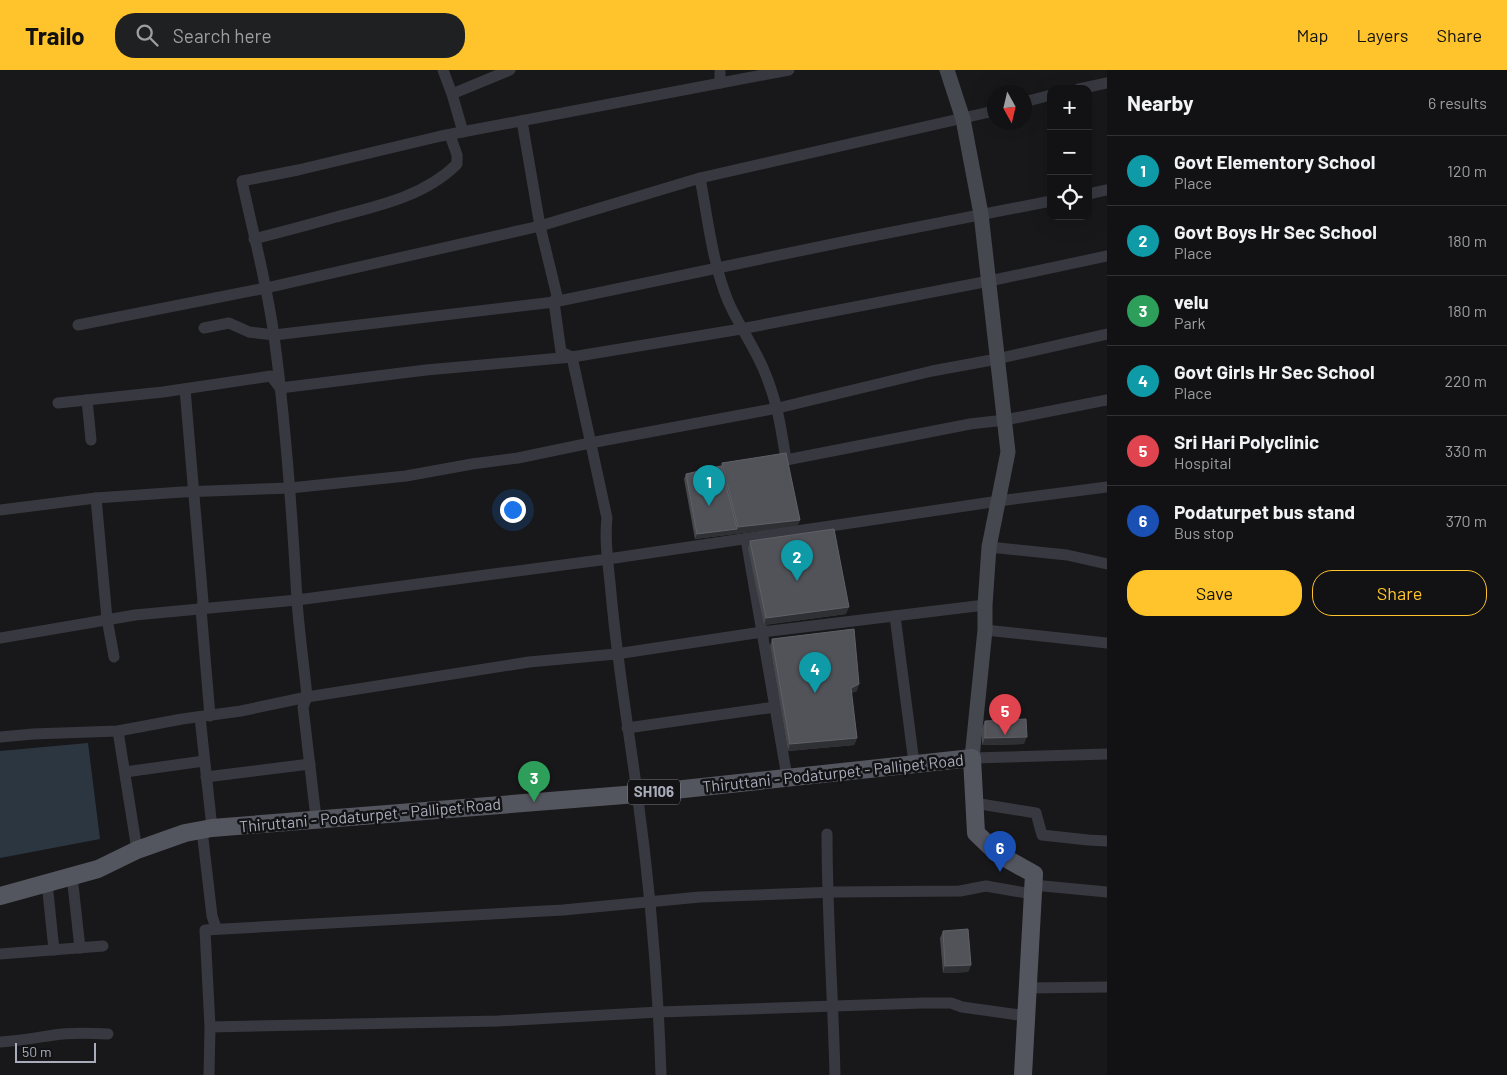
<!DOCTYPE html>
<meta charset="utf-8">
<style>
body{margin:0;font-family:Barlow,sans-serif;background:#1f2022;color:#f1f3f6}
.controls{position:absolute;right:15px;top:15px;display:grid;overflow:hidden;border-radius:10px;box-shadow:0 5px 20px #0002}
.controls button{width:45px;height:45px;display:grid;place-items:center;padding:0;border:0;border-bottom:1px solid #313234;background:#121214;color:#f1f3f6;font:25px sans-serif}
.compass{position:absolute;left:987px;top:15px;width:45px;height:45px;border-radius:50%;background:#121214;box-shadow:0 5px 20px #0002;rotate:172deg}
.scale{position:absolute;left:15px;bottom:12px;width:81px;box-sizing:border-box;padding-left:5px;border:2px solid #a9adbb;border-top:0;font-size:14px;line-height:18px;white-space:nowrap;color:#a9adbb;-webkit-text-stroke:4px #131315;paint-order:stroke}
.you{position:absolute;left:512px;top:439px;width:18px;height:18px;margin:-12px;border:4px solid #fff;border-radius:50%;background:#1a73e8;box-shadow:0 0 0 8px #1a73e833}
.badge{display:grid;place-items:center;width:32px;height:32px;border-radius:50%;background:#ffc42b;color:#fff;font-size:16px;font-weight:700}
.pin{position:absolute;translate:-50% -41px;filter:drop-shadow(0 1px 2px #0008)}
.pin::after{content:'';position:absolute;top:26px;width:18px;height:15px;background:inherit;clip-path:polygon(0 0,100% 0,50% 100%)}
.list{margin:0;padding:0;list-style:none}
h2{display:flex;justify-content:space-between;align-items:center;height:65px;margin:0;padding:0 20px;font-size:21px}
h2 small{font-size:16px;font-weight:400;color:#9c9ea0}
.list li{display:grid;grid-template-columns:32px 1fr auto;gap:15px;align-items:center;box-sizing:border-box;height:70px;padding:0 20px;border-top:1px solid #313234}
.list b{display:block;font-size:19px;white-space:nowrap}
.list p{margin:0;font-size:16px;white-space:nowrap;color:#9c9ea0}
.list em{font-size:16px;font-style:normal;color:#9c9ea0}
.actions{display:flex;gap:10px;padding:15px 20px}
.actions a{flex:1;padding:11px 0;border:1px solid #ffc42b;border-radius:20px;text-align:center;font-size:18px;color:#ffc42b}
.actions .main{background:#ffc42b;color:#111}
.icon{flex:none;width:28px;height:28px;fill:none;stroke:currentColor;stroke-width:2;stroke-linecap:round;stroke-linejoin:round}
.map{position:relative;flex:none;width:1107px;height:1005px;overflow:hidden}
header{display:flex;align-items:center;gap:30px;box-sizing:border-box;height:70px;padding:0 25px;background:#ffc42b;color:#111}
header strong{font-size:24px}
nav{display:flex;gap:28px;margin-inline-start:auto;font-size:18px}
.search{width:350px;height:45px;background:#1f2022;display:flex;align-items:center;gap:12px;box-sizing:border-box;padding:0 18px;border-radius:20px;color:#9c9ea0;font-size:19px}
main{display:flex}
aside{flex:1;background:#121214}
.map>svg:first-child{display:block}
.water{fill:#2c3640}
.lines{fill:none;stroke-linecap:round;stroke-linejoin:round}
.street{stroke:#383940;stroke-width:11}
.secondary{stroke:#464850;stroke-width:15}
.primary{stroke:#54565f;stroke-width:18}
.wall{fill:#46484d}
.shaded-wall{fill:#2f3034}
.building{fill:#515359;stroke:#5f6168}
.labels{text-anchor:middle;stroke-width:5;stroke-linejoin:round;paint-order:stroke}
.shield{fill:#131315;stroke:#7c7f89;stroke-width:1}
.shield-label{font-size:15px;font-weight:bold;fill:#a9adbb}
.street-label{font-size:16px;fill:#a9adbb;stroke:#131315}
</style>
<header>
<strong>Trailo</strong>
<div class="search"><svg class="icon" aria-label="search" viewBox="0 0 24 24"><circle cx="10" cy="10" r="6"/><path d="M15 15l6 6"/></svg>Search here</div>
<nav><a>Map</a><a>Layers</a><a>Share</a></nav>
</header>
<main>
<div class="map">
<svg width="1107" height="1005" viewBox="0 0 1107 1005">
<rect width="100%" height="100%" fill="#18181a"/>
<path class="water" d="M88 673 100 769 0 788V681Z"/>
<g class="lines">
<g class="street">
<path d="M443 0 452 24 510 0"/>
<path d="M720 13V0"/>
<path d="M1079 19 1107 13"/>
<path d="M452 24 463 62"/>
<path d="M1024 32 1051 25"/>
<path d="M522 51 540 156 700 108C708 149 712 192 728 231 738 254 753 275 763 298 777 330 781 357 786 390L970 354 1005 350 1107 330"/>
<path d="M700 108 994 41"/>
<path d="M1088 124 1107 120"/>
<path d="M254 169C281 162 308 155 336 147 378 136 425 126 457 94V85L450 65"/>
<path d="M78 255 266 218 540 156 557 226 554 232 561 282 572 287 607 448C604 473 609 498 611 523 617 591 628 655 637 722 650 816 658 911 661 1005"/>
<path d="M204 258 229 253 249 262 274 265 554 232 852 170 1051 131"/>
<path d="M185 319 203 532 201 539 210 646"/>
<path d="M87 330 91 370"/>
<path d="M58 333 163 322 271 306 280 318 426 300 572 287 741 259 989 211 1107 186"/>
<path d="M96 428 107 549 114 587"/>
<path d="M0 440 96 428 182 422 290 418 406 406 472 394 518 388 590 373 778 338 932 301 997 289 1107 264"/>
<path d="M746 469 762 562 985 535"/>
<path d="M989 477 1067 485 1107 494"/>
<path d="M895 546 914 693"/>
<path d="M985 560 1107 573"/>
<path d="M0 568 135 545 297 530 608 489 999 431 1107 417"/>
<path d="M200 647 212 758"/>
<path d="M627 658 775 637"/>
<path d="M118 661 137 780"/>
<path d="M0 667 33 664 118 661 182 649 241 641 307 627 529 592 616 584 762 562 787 707"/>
<path d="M972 688 1107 684"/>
<path d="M125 702 204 691"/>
<path d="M206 707 310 694"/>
<path d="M974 733 1036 743 1042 765 1088 770 1107 771"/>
<path d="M316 748 303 637 307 627C304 595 299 562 297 530 292 442 286 354 274 266 267 214 253 163 242 111L298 100 441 66 789 0"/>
<path d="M202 760 212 846 216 858"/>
<path d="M827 764C827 845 833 925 835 1005"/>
<path d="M72 806 80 878"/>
<path d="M47 813 54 880"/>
<path d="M1033 815 1107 822"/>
<path d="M0 884 103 876"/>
<path d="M1029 918 1107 917"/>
<path d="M210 957 498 951 659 942 923 933H951L962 937 1026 946"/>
<path d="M0 972C20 971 35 968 54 965 72 962 90 963 108 964"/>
<path d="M209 1005 210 957 205 860 563 840 700 827 836 822 960 821 986 816 1032 824"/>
</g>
<path class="secondary" d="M947 0 963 49 981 144 1008 382 989 477 985 535V560L972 688"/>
<path class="primary" d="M0 826 98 799 137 780 185 763 212 758 637 724 972 688 976 763 998 784 1034 804 1023 1005"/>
</g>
<g class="wall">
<path d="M722 393 800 450 797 456 695 469 684 409 686 404 721 396Z"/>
<path d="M750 471 846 544 764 555 748 478Z"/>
<path d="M772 569 857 621 851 623 857 668 854 675 788 681 770 576Z"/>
<path d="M985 651 1024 674 982 675V658Z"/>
<path d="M943 861 971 895 968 902 943 903 940 868Z"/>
</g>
<g class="shaded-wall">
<path d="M800 450 797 456 695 469 697 464 737 459 738 457Z"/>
<path d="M849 537 846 544 764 555 766 548Z"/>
<path d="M859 614 857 621 848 625 851 618Z"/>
<path d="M1027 667 1024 674 982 675 985 668Z"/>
<path d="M857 668 854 675 788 681 790 674Z"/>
<path d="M971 895 968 902 943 903 945 896Z"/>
</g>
<g class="building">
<path d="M786 383 800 450 738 457 722 393Z"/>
<path d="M721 396 737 459 697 464 686 404Z"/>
<path d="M834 459 849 537 766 548 750 471Z"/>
<path d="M854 559 859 614 851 618 857 668 790 674 772 569Z"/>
<path d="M1026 649 1027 667 985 668V651Z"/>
<path d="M968 859 971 895 945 896 943 861Z"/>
</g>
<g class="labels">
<rect class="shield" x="628" y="709.5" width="52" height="25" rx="4"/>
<g class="shield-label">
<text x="654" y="727">SH106</text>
</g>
<g class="street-label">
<text transform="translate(833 703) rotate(-6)" y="6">Thiruttani - Podaturpet - Pallipet Road</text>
<text transform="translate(370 745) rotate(-5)" y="6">Thiruttani - Podaturpet - Pallipet Road</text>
</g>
</g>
</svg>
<div class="controls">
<button>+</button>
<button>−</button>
<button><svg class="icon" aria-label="locate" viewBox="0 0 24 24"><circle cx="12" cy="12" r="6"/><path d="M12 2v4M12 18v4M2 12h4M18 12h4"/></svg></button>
</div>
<svg class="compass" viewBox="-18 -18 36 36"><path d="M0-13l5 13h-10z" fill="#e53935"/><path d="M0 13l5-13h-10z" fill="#9c9ea0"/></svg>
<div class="scale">50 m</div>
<div class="you"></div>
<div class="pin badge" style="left:709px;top:436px;background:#0f9aa8">1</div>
<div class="pin badge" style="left:797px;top:511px;background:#0f9aa8">2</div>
<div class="pin badge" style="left:534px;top:732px;background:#2e9e5b">3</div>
<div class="pin badge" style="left:815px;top:623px;background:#0f9aa8">4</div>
<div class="pin badge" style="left:1005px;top:665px;background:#e0444e">5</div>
<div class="pin badge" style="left:1000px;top:802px;background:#1a4fb4">6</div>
</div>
<aside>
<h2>Nearby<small>6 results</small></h2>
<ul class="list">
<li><span class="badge" style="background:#0f9aa8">1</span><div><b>Govt Elementory School</b><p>Place</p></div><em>120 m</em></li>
<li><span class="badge" style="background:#0f9aa8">2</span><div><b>Govt Boys Hr Sec School</b><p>Place</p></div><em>180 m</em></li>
<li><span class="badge" style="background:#2e9e5b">3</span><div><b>velu</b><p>Park</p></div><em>180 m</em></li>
<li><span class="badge" style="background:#0f9aa8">4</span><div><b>Govt Girls Hr Sec School</b><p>Place</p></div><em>220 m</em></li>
<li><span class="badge" style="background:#e0444e">5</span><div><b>Sri Hari Polyclinic</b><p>Hospital</p></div><em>330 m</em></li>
<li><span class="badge" style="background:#1a4fb4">6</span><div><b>Podaturpet bus stand</b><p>Bus stop</p></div><em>370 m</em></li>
</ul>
<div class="actions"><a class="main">Save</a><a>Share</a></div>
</aside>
</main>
